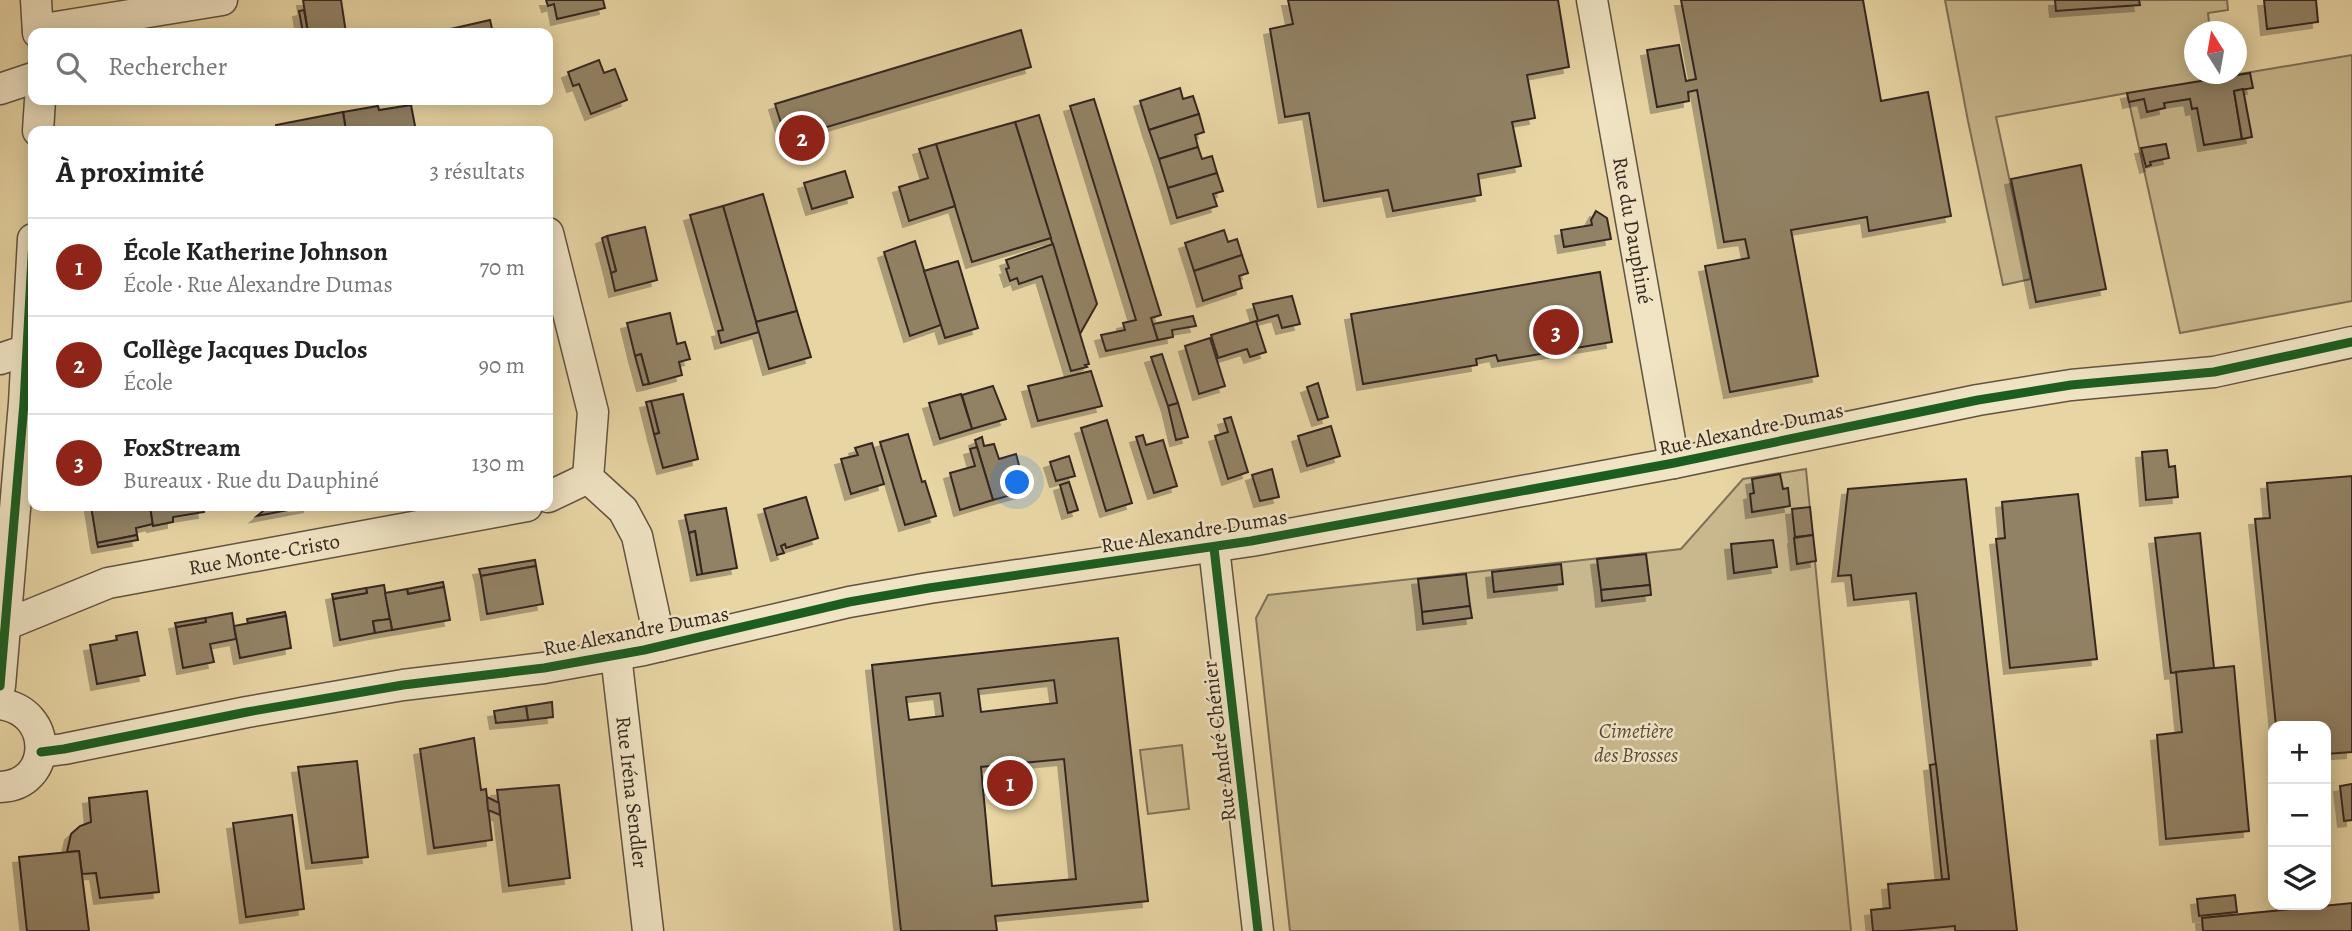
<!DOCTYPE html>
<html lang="fr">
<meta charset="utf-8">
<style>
body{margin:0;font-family:Alegreya,serif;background:#f6f6f6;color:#222}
.controls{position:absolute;right:21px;bottom:21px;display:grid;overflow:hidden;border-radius:14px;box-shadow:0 4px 18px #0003}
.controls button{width:63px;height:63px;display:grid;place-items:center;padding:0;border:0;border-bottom:2px solid #e0e0e0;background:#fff;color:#222;font:35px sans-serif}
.compass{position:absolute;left:2184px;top:21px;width:63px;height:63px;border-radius:50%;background:#fff;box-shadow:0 4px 18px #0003;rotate:349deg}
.you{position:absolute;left:1018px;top:483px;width:24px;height:24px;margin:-18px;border:5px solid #fff;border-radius:50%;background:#1a73e8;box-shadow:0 0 0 10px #1a73e833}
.badge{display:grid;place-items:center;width:46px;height:46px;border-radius:50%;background:#8f2418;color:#fff;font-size:23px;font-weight:700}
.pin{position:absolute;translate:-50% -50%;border:4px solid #fff;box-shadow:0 2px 7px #0006}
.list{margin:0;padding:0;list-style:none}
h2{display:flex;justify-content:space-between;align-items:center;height:91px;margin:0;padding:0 28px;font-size:30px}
h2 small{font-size:23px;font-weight:400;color:#767676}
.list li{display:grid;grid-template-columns:46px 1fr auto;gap:21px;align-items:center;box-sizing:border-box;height:98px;padding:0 28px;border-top:2px solid #e0e0e0}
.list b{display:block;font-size:26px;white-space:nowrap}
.list p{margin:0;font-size:23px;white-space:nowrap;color:#767676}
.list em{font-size:23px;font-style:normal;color:#767676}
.icon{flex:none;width:38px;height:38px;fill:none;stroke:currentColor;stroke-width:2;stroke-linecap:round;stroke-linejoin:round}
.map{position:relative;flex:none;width:2352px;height:931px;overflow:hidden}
.search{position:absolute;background:#fff;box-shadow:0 4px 18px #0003;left:28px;top:28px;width:525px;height:77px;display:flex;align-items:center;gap:18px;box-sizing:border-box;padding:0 24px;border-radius:14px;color:#767676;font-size:26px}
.panel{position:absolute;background:#fff;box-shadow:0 4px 18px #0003;left:28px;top:126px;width:525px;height:385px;border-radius:14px}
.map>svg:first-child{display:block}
.green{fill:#c9b88e;stroke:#7e7058;stroke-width:2}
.building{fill:#928265;stroke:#342821;stroke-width:2;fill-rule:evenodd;filter:url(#shadow)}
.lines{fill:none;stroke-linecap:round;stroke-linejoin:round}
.minor-casing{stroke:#615342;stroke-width:33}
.minor{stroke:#f0e4c4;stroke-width:30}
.cycleway-casing{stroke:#f0e4c4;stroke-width:13}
.cycleway{stroke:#1b5e20;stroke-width:9}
.labels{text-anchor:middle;stroke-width:5;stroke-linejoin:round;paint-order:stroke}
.street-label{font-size:21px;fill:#342821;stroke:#f0e4c4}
.park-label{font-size:21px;font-style:italic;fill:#594c3c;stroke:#f0e4c4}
</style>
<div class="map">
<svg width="2352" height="931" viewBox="0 0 2352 931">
<defs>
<filter id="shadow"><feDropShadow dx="-6" dy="6" stdDeviation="0" flood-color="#0004"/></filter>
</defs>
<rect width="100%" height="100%" fill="#e8d5a4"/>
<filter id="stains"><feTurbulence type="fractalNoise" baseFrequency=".00286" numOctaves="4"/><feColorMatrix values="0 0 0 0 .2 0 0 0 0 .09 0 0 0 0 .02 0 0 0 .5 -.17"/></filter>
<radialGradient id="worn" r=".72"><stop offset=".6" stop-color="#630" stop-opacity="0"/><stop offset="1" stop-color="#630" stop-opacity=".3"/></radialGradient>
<g class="green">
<path d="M1945 0H2227L2228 10 2208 13 2210 31 2194 32V74H2215L2216 78 2352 55V301L2180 333 2127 93 1996 117 2031 279 2003 285 1968 121Z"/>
<path d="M1806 469 1851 931H1290L1256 618 1268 595 1681 549 1743 479Z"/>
<path d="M1182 745 1189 809 1148 814 1140 750Z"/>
</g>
<g class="building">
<path d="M303 0H341L346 33H308Z"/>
<path d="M546 0H603L605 8 557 19 554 4 548 6Z"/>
<path d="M1288 0H1558L1569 67 1527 75 1535 118 1512 122 1521 166 1478 174 1481 195 1393 211 1388 190 1324 201 1309 113 1285 117 1270 29 1293 24Z"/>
<path d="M1681 0H1863L1881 101 1928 92 1951 216 1869 231 1867 217 1791 230 1818 376 1730 392 1705 266 1749 258 1745 239 1724 242 1697 90 1688 92 1689 101 1657 107 1647 50 1679 45 1686 81 1696 79Z"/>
<path d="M2055 0H2139L2140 5 2056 11Z"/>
<path d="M2264 0H2316L2318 22 2267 29Z"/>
<path d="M304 10 308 33H303L299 11Z"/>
<path d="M490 20 493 33H433Z"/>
<path d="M1021 30 1031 67 786 139 775 104Z"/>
<path d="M599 60 604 73 615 69 627 100 591 114 579 84 573 86 568 72Z"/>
<path d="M2250 73 2253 88 2234 91 2242 139 2204 145 2197 108 2192 109 2190 99 2164 103 2165 108 2147 112 2144 99 2129 102 2127 93Z"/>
<path d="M1180 88 1183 99 1193 96 1199 114 1149 130 1140 101Z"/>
<path d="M2243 89 2252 137 2242 139 2234 91Z"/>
<path d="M1094 99 1161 315 1151 318 1158 340 1106 351 1101 335 1125 330 1123 323 1136 320 1070 106Z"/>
<path d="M411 105 416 131H346L343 112 378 106 379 110Z"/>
<path d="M343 112 346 131H277L276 125Z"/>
<path d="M1199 114 1204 132 1195 135 1198 147 1159 159 1149 130Z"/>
<path d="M1039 115 1097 304 1080 334 1015 122Z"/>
<path d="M1015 122 1051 238 972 262 936 144Z"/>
<path d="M936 144 955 206 909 221 899 187 928 178 919 149Z"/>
<path d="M2166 144 2169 158 2150 162 2151 165 2146 167 2141 148Z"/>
<path d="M1198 147 1202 159 1212 156 1217 173 1168 188 1159 159Z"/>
<path d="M2081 165 2106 289 2036 302 2011 179Z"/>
<path d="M845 171 853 197 812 209 804 183Z"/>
<path d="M1217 173 1223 191 1213 194 1217 206 1177 218 1168 188Z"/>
<path d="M763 194 797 311 756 322 723 206Z"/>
<path d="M723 206 759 332 721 343 718 331 723 330 690 215Z"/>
<path d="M1596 211 1607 218 1611 239 1564 247 1561 230 1592 225 1591 220Z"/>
<path d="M645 227 657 280 615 291 611 273 616 271 607 236Z"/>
<path d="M1224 230 1228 242 1237 239 1242 255 1194 271 1185 243Z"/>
<path d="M607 236 616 271 611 273 602 238Z"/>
<path d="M915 241 941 325 910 336 884 252Z"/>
<path d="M1053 244 1089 364 1085 365 1087 367 1071 371 1042 276 1019 284 1017 278 1010 281 1006 269 1009 268 1006 260Z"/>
<path d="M1242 255 1248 273 1239 276 1242 288 1203 301 1194 271Z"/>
<path d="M958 261 978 328 945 338 924 271Z"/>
<path d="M1600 272 1612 342 1498 361 1496 355 1476 359 1477 365 1363 384 1351 314Z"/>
<path d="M1292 296 1300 324 1282 328 1278 315 1258 321 1253 304Z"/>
<path d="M797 311 811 357 769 369 756 322Z"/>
<path d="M670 313 677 344 685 342 690 359 679 362 682 375 649 384 641 354 635 356 627 323Z"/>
<path d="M1193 316 1196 326 1172 330 1173 337 1158 340 1153 324Z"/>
<path d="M1256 321 1266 352 1250 357 1247 349 1218 358 1211 335Z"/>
<path d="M1210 338 1225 386 1199 394 1185 346Z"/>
<path d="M641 354 649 384 643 385 635 356Z"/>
<path d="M1162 354 1178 403 1168 406 1151 357Z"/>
<path d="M1091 371 1102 406 1038 421 1028 386Z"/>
<path d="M1318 383 1328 417 1318 420 1307 387Z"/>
<path d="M993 386 1006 419 972 429 962 395Z"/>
<path d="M683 394 698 459 663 468 654 434 659 433 651 401Z"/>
<path d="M961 394 972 429 940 439 929 403Z"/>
<path d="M651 401 659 433 654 434 646 402Z"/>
<path d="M1178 403 1188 437 1176 440 1168 406Z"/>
<path d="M1231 417 1248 472 1228 479 1215 436 1228 432 1224 419Z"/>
<path d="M1107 420 1132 503 1106 511 1081 428Z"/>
<path d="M1331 426 1340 456 1307 466 1298 436Z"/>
<path d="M908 434 922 482 925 481 936 516 905 525 880 442Z"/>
<path d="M1143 435 1146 445 1163 440 1177 486 1154 493 1136 437Z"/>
<path d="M982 437 984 446 994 444 999 459 1016 454 1026 491 993 500 975 440Z"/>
<path d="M872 443 884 484 851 494 841 459 858 455 855 448Z"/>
<path d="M977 447 993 500 960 510 950 473 975 466 970 449Z"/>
<path d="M2167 450 2169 467 2175 466 2178 497 2146 500 2142 452Z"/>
<path d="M1069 456 1075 476 1056 481 1050 462Z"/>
<path d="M1272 469 1279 497 1260 501 1252 475Z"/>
<path d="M1780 474 1783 489 1788 488 1790 506 1752 512 1750 494 1754 493 1752 479Z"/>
<path d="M2352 476V752L2326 754V726H2276L2255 519 2270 518 2267 483Z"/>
<path d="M1966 479 2017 931H1955V926L1900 931H1873L1871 910 1890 908 1888 884 1949 879 1916 593 1854 600 1851 575 1838 576 1848 489Z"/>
<path d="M1069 482 1078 510 1068 513 1060 485Z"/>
<path d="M2078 494 2097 659 2010 668 1996 539 2005 538 2002 502Z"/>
<path d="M806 497 818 538 786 548 785 544 781 546 784 553 777 555 764 509Z"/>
<path d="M91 506H150L153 524 136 528 137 535 97 543Z"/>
<path d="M150 506H203L204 512 173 517V522L153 526Z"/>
<path d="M269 506 275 508 310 506 257 516Z"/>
<path d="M1810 507 1813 535 1795 537 1792 509Z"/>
<path d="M726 508 737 568 702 574 695 531 689 533 685 515Z"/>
<path d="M695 531 702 574 697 575 689 533Z"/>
<path d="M2200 533 2214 668 2171 673 2155 538Z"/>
<path d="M137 535 138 540 98 547 97 543Z"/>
<path d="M1813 535 1816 561 1797 564 1794 538Z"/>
<path d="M1773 540 1777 567 1734 573 1731 544Z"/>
<path d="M1646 554 1650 585 1601 590 1597 559Z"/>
<path d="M535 560 536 566 481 576 479 569Z"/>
<path d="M1561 564 1563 584 1494 592 1492 572Z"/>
<path d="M536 566 543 604 487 614 481 576Z"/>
<path d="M1466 574 1470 606 1422 612 1418 579Z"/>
<path d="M443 582 444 587 408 594 407 589Z"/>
<path d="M384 585 390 619 373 621 375 633 340 640 333 599 367 593 366 588Z"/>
<path d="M1650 585 1651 595 1602 601 1601 590Z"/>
<path d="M444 587 450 620 392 630 385 593 407 589 408 594Z"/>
<path d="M366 588 367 593 333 599 332 594Z"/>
<path d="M1470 606 1472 618 1423 624 1422 612Z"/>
<path d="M285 612 286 616 248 623 247 619Z"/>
<path d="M232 613 236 639 210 644 214 662 183 668 176 627 206 622 205 618Z"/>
<path d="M286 616 291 648 240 658 234 626Z"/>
<path d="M205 618 206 622 176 627 175 623Z"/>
<path d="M390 619 392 630 375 633 373 621Z"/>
<path d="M137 632 145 675 97 684 90 645 117 640 116 636Z"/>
<path d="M1118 638 1148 901 995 916 997 931H901L872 665ZM1054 680 1057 703 981 712 978 689ZM940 693 943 716 909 720 906 697ZM1064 759 1076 879 992 886 981 767Z"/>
<path d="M2234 666 2249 831 2166 839 2157 735 2182 732 2176 672Z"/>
<path d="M552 702 553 717 528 720 526 706Z"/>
<path d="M526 706 528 720 496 723 494 711Z"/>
<path d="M474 738 481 790 486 789 492 840 434 848 420 749Z"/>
<path d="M357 761 368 857 312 863 298 767Z"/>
<path d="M1936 764 1949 879H1942L1930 765Z"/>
<path d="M2352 784V820L2344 821 2340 786Z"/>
<path d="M559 785 570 878 509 886 497 790Z"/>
<path d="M147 791 159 892 100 898 96 873 82 874 79 851 67 852 71 834 80 826 91 822 89 798Z"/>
<path d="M487 797 499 803 500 815 488 810Z"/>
<path d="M292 815 304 909 246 917 233 823Z"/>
<path d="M79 851 89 931H27L19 857Z"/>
<path d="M2235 895 2237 912 2199 916 2197 899Z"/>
<path d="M2352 903V931H2203L2202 918Z"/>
</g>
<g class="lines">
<defs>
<g id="minor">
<path d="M36 0 38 33"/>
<path id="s1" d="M1592 0 1674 463"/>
<path d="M38 30 222 0"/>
<path d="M0 89 33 78"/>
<path d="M38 131 40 100"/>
<path d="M548 233 593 412 588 478 623 510 637 536 661 646"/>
<path d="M0 359 27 350"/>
<path d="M548 497 588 478"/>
<path d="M1214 548 1258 931"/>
<path id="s2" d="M5 625 108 583 527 506"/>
<path id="s3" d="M616 655 648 931"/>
<path d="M0 686 24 403 33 239"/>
<path d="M0 704C55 711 53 786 0 787"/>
<path d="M41 752 64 749 247 712 403 685 544 668 644 650 849 602 929 588 1251 541 1674 463 1978 400 2071 385 2214 372 2352 342"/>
</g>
</defs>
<use href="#minor" class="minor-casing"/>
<use href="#minor" class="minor"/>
<defs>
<g id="cycleway">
<path d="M1214 548 1258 931"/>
<path d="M0 686 24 403 33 239"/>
<path d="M41 752 64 749 247 712 403 685 544 668 644 650 849 602 929 588 1251 541 1674 463 1978 400 2071 385 2214 372 2352 342"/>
</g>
</defs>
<use href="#cycleway" class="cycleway-casing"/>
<use href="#cycleway" class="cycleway"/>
</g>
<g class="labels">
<g class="street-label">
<text dy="7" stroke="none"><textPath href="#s1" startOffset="234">Rue du Dauphiné</textPath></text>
<text transform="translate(1751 429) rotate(-12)" y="7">Rue Alexandre Dumas</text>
<text transform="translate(1194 531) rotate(-9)" y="7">Rue Alexandre Dumas</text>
<text dy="7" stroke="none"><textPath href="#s2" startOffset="270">Rue Monte-Cristo</textPath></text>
<text transform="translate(636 631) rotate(-11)" y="7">Rue Alexandre Dumas</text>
<text transform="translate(1219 741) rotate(-97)" y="7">Rue André Chénier</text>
<text dy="7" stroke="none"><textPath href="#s3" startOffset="138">Rue Iréna Sendler</textPath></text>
</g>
<g class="park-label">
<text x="1636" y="738">Cimetière<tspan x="1636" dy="24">des Brosses</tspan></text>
</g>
</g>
<rect width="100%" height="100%" filter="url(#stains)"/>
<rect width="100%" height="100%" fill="url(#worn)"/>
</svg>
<div class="controls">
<button>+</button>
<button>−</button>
<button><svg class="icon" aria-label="layers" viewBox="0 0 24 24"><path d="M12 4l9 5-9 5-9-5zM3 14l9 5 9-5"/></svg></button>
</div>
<svg class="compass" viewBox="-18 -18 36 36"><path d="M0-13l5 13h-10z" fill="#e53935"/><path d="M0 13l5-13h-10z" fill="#767676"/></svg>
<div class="you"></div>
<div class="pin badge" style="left:1010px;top:783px">1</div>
<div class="pin badge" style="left:802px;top:138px">2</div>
<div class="pin badge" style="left:1556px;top:332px">3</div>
<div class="search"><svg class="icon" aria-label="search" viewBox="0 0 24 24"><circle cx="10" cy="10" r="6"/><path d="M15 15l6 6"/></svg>Rechercher</div>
<section class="panel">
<h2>À proximité<small>3 résultats</small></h2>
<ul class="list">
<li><span class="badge">1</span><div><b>École Katherine Johnson</b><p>École · Rue Alexandre Dumas</p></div><em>70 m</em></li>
<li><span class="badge">2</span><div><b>Collège Jacques Duclos</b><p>École</p></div><em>90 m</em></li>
<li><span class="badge">3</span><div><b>FoxStream</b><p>Bureaux · Rue du Dauphiné</p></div><em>130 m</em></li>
</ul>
</section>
</div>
